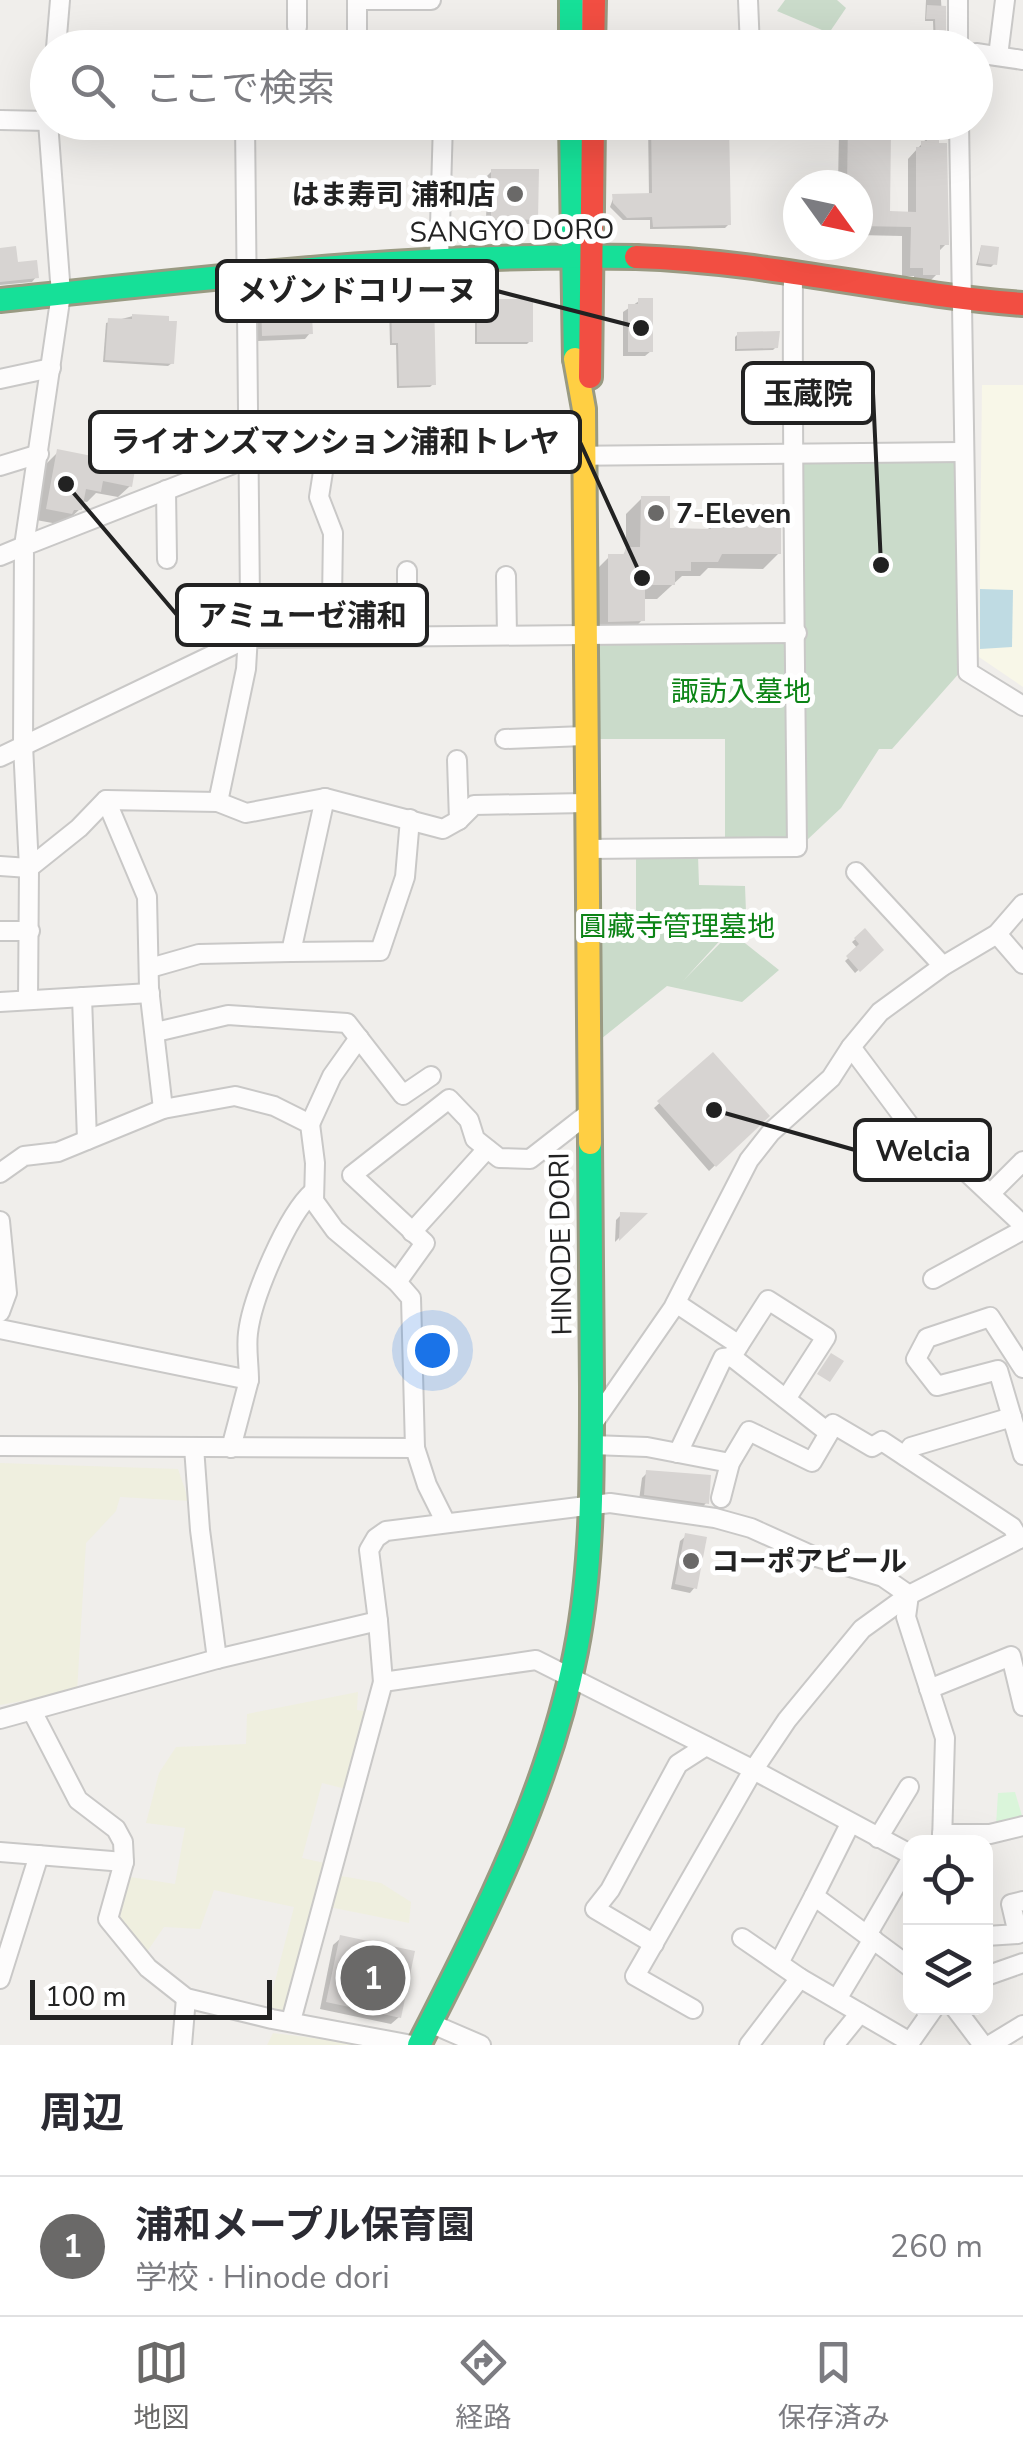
<!DOCTYPE html>
<html lang="ja">
<meta charset="utf-8">
<style>
body{margin:0;font-family:"Nunito Sans","Noto Sans JP",sans-serif;background:#f2f2f3;color:#2b2b33}
.controls{position:absolute;right:30px;bottom:30px;display:grid;overflow:hidden;border-radius:20px;box-shadow:0 10px 40px #0002}
.controls button{width:90px;height:90px;display:grid;place-items:center;padding:0;border:0;border-bottom:2px solid #e1e1e2;background:#fff;color:#2b2b33;font:50px sans-serif}
.compass{position:absolute;left:783px;top:170px;width:90px;height:90px;border-radius:50%;background:#fff;box-shadow:0 10px 40px #0002;rotate:123deg}
.scale{position:absolute;left:30px;bottom:25px;width:242px;box-sizing:border-box;padding-left:10px;border:5px solid #222;border-top:0;font-size:28px;line-height:35px;white-space:nowrap;color:#222;-webkit-text-stroke:8px #fff;paint-order:stroke}
.you{position:absolute;left:432px;top:1350px;width:35px;height:35px;margin:-25px;border:8px solid #fff;border-radius:50%;background:#1a73e8;box-shadow:0 0 0 15px #1a73e833}
.badge{display:grid;place-items:center;width:65px;height:65px;border-radius:50%;background:#6a6968;color:#fff;font-size:32px;font-weight:700}
.pin{position:absolute;translate:-50% -50%;border:5px solid #fff;box-shadow:0 2px 10px #0006}
.list{margin:0;padding:0;list-style:none}
h2{display:flex;justify-content:space-between;align-items:center;height:130px;margin:0;padding:0 40px;font-size:42px}
h2 small{font-size:32px;font-weight:400;color:#7c7c81}
.list li{display:grid;grid-template-columns:65px 1fr auto;gap:30px;align-items:center;box-sizing:border-box;height:140px;padding:0 40px;border-top:2px solid #e1e1e2}
.list b{display:block;font-size:38px;white-space:nowrap}
.list p{margin:0;font-size:32px;white-space:nowrap;color:#7c7c81}
.list em{font-size:32px;font-style:normal;color:#7c7c81}
.icon{flex:none;width:55px;height:55px;fill:none;stroke:currentColor;stroke-width:2;stroke-linecap:round;stroke-linejoin:round}
.map{position:relative;flex:none;width:1023px;height:2045px;overflow:hidden}
.search{position:absolute;background:#fff;box-shadow:0 10px 40px #0002;left:30px;right:30px;top:30px;height:110px;display:flex;align-items:center;gap:25px;box-sizing:border-box;padding:0 35px;border-radius:55px;color:#7c7c81;font-size:38px}
.sheet{height:270px;background:#fff}
nav{display:flex;justify-content:space-around;align-items:center;box-sizing:border-box;height:140px;border-top:2px solid #e1e1e2;background:#fff;font-size:28px;color:#7c7c81}
nav a{display:grid;justify-items:center;gap:5px}
nav .on{color:#6a6968}
.map>svg:first-child{display:block}
.education{fill:#f8f7e8}
.farmland{fill:#efefdf}
.cemetery{fill:#cadbca}
.park{fill:#daf5da}
.water{fill:#bfdbe3}
.shadow{fill:#0003}
.building{fill:#d7d4d2}
.lines{fill:none;stroke-linecap:round;stroke-linejoin:round}
.street-casing{stroke:#c9c8c7;stroke-width:22}
.fast-casing{stroke:#999a82;stroke-width:28}
.slow-casing{stroke:#999a82;stroke-width:28}
.jam-casing{stroke:#999a82;stroke-width:28}
.street{stroke:#fdfcfc;stroke-width:18}
.fast{stroke:#16e098;stroke-width:22}
.slow{stroke:#ffcf43;stroke-width:22}
.jam{stroke:#f24e42;stroke-width:22}
.poi-dot{fill:#6a6968;stroke:#fff;stroke-width:4}
.labels{text-anchor:middle;stroke-width:10;stroke-linejoin:round;paint-order:stroke}
.poi-label{font-size:28px;font-weight:bold;fill:#222;stroke:#fff;text-anchor:start}
.street-label{font-size:28px;fill:#222;stroke:#fff}
.park-label{font-size:28px;fill:#0c8416;stroke:#fff}
.leader{fill:none;stroke:#222;stroke-width:4}
.callout-dot{fill:#222;stroke:#fff;stroke-width:4}
.callout{fill:#fff;stroke:#222;stroke-width:4}
.callout-label{font-size:30px;text-anchor:middle;font-weight:bold;fill:#222}
</style>
<div class="map">
<svg width="1023" height="2045" viewBox="0 0 1023 2045">
<rect width="100%" height="100%" fill="#f0eeeb"/>
<path class="education" d="M982 385H1023V687L979 657Z"/>
<g class="farmland">
<path d="M0 1463 178 1469 189 1501 120 1497 116 1511 86 1543 77 1691 0 1705Z"/>
<path d="M358 1692 357 1710 369 1712 346 1789 322 1783 302 1858 329 1864 288 2017 267 2013 294 1907 214 1890 200 1929 164 1927 144 1956 119 1921 130 1877 175 1884 185 1828 146 1823 159 1773 176 1747 246 1744 247 1714Z"/>
<path d="M335 1875 381 1883 411 1902 409 1923 329 1907Z"/>
<path d="M273 2033 370 2045H267Z"/>
</g>
<g class="cemetery">
<path d="M785 0H837L846 8 829 33 777 11Z"/>
<path d="M956 457 962 670 892 749H879L841 808 807 840 803 460Z"/>
<path d="M598 639H792L789 841 725 842V739H599Z"/>
<path d="M698 855 699 885 745 886 746 912 683 981 731 932 779 970 742 1002 667 986 601 1039 599 917 636 916V856Z"/>
</g>
<path class="park" d="M1015 1792 1023 1819 996 1825 998 1793Z"/>
<path class="water" d="M980 589 1013 590 1012 647 980 649Z"/>
<g class="shadow">
<path d="M926 0H941L944 48H934L933 21H925Z"/>
<path d="M648 122H727L729 224 725 228 650 229V220H623L610 207 614 196H649Z"/>
<path d="M770 122H888V214H908V159L928 137 946 244 937 253V274L928 283H914V276H902V236L858 235V185H838L839 131 770 132Z"/>
<path d="M492 171 535 219 530 224H486L487 176Z"/>
<path d="M981 247 994 264 991 267 976 265Z"/>
<path d="M0 251 16 265 36 277 32 282 0 285Z"/>
<path d="M392 301 433 384 430 387 397 388 396 345H390L389 304Z"/>
<path d="M639 301 651 351 645 356H623V312Z"/>
<path d="M478 302 530 341 527 344H475V305Z"/>
<path d="M262 303 310 333 305 339 258 341 256 308Z"/>
<path d="M133 316 172 363 168 366 103 362 106 323Z"/>
<path d="M738 334 776 347 773 350 735 351V337Z"/>
<path d="M58 452 89 458 94 453 130 486 118 497 96 493 87 502 81 501 80 509 68 520 58 524 36 520 46 464Z"/>
<path d="M642 498 668 531H706L712 525 779 553 763 569 708 568 700 576H682L657 599H643L642 620 627 636H594V572L609 557H621L626 551V514Z"/>
<path d="M865 931 881 950 855 973 845 961 858 949 852 942Z"/>
<path d="M713 1055 767 1116 709 1171 654 1108Z"/>
<path d="M621 1215H642L615 1242 616 1220Z"/>
<path d="M647 1473 706 1503 701 1509 639 1500 642 1478Z"/>
<path d="M686 1536 695 1587 690 1593 671 1589 680 1541Z"/>
<path d="M341 1938 399 2017 391 2024 320 2009 333 1945Z"/>
</g>
<g class="building">
<path d="M927 5 946 6V48H936L935 19H926Z"/>
<path d="M651 122H729L731 225 653 227 652 217 627 218 613 203 612 194 652 193Z"/>
<path d="M848 122H879V133L891 134 890 211 916 212V147H921V141H927V134H939V143H947L949 245H940V275H923V268H910L911 227 858 226V185H847Z"/>
<path d="M491 169H539L538 220 491 219Z"/>
<path d="M981 245 999 247 997 265 978 263Z"/>
<path d="M16 246 18 262 37 260 39 278 0 282V248Z"/>
<path d="M434 297 436 385 399 386 398 343H392L391 298Z"/>
<path d="M311 298 313 334 262 336 261 300Z"/>
<path d="M638 298H653V352H628V304H638Z"/>
<rect x="477" y="299" width="56" height="43"/>
<path d="M132 314 169 316V321H177L174 364 105 360 108 318 132 319Z"/>
<path d="M780 331 778 348 737 349V332Z"/>
<path d="M57 449 92 456 93 450 137 458 132 487 103 481 101 492 86 489 82 510H74L72 514 46 509Z"/>
<path d="M641 496H670V528L711 529V522L781 523V554H722L718 562H691V571H675V585H645V621L608 622V554H624L626 547H640Z"/>
<path d="M865 928 884 950 860 972 846 956 859 944 854 938Z"/>
<path d="M713 1052 770 1116 716 1167 657 1101Z"/>
<path d="M620 1212 648 1213 619 1241Z"/>
<path d="M831 1353 844 1361 830 1382 817 1374Z"/>
<path d="M646 1470 711 1475 709 1504 644 1495Z"/>
<path d="M685 1533 707 1537 697 1589 675 1584Z"/>
<path d="M340 1935 415 1951 401 2018 326 2002Z"/>
</g>
<g class="lines">
<defs>
<g id="street">
<path d="M357 0H431"/>
<path d="M357 0V48"/>
<path d="M748 0 750 48"/>
<path d="M958 0V48"/>
<path d="M297 27V0"/>
<path d="M56 48 60 0"/>
<path d="M976 53 1023 60"/>
<path d="M998 56 1005 0"/>
<path d="M0 120 48 121"/>
<path d="M959 122 968 672 1023 706"/>
<path d="M439 261 443 122"/>
<path d="M0 379 51 368"/>
<path d="M325 459 319 497 333 533 332 601"/>
<path d="M0 466 39 454"/>
<path d="M166 490 167 559"/>
<path d="M0 556 24 546 61 294 48 122"/>
<path d="M506 576 507 635"/>
<path d="M407 636V571"/>
<path d="M505 739 584 736"/>
<path d="M0 757 248 638 797 633"/>
<path d="M457 760 459 820"/>
<path d="M218 802 246 813 325 798"/>
<path d="M586 849 797 847C795 655 792 464 793 272"/>
<path d="M0 866 29 868 79 828 106 800"/>
<path d="M856 872 943 966"/>
<path d="M0 931H30"/>
<path d="M997 934 1023 964"/>
<path d="M291 952 380 951 405 877 410 819"/>
<path d="M150 968 199 954 291 952 325 798 443 829 459 820 474 805 585 803"/>
<path d="M82 997 87 1140"/>
<path d="M28 1000 29 868 23 745 24 546 246 459 962 452"/>
<path d="M0 1002 150 993"/>
<path d="M156 1032 228 1015 347 1023 403 1095 431 1076"/>
<path d="M851 1047 916 1134 958 1164 1023 1225"/>
<path d="M163 1109 149 988 147 897 106 800 218 802 246 669 250 601 245 122"/>
<path d="M310 1124 332 1076 359 1038"/>
<path d="M0 1173 24 1156 58 1152 163 1109 235 1096 274 1106 310 1124 315 1163 314 1201 335 1230 397 1282 411 1298 415 1448"/>
<path d="M990 1194 1023 1161"/>
<path d="M0 1221 7 1293 0 1312"/>
<path d="M412 1232 487 1149"/>
<path d="M933 1279 1023 1230"/>
<path d="M397 1282 425 1243 352 1175 449 1099 469 1120 475 1139 499 1158 530 1159 589 1113"/>
<path d="M676 1303 739 1345 732 1357 829 1433 812 1462 749 1431 730 1463 721 1498"/>
<path d="M0 1329 249 1380 231 1448"/>
<path d="M739 1345 768 1300 826 1337 786 1399"/>
<path d="M1023 1368 990 1317 927 1338 916 1359 937 1386 998 1370 1023 1455"/>
<path d="M249 1380C249 1365 246 1348 248 1333 252 1298 287 1215 313 1192"/>
<path d="M592 1425 673 1308 749 1160 771 1132 831 1078 851 1047 880 1012 943 966 997 934 1023 904"/>
<path d="M827 1430 833 1424 872 1447 882 1441 1012 1527 1019 1539"/>
<path d="M592 1445 647 1447 730 1463"/>
<path d="M0 1446 415 1448 427 1485 446 1523"/>
<path d="M194 1447 200 1530 217 1659"/>
<path d="M678 1453 723 1358 732 1357"/>
<path d="M905 1456 911 1447 1012 1417"/>
<path d="M378 1621 369 1550 376 1538 386 1531 610 1503 715 1518 751 1528 813 1556 883 1577 909 1595 906 1617 945 1738 942 1842"/>
<path d="M929 1689 1011 1656 1023 1706"/>
<path d="M32 1711 78 1800 116 1829 123 1842 124 1862 108 1919 148 1968 186 1998 272 2019 412 2045"/>
<path d="M0 1719 217 1659 378 1621 383 1682 536 1660 746 1766 910 1854"/>
<path d="M850 1824 814 1896 910 1967"/>
<path d="M942 1834H990L1023 1826"/>
<path d="M878 1838 909 1787"/>
<path d="M0 1852 124 1862"/>
<path d="M867 1935 910 1861"/>
<path d="M986 1936 1018 1934 1011 1904 1023 1901"/>
<path d="M742 1938 800 1978 910 2042"/>
<path d="M654 1944 595 1909 610 1890 678 1764 706 1746"/>
<path d="M779 1963 814 1896"/>
<path d="M986 1976 1023 1963"/>
<path d="M0 1979 39 1855"/>
<path d="M837 1999 873 1939"/>
<path d="M955 2008 983 2045"/>
<path d="M693 2009 635 1976 752 1772 787 1720 862 1629 909 1595 1023 1537"/>
<path d="M291 2021 383 1682"/>
<path d="M430 2023 481 2045"/>
<path d="M182 2045 186 1998"/>
<path d="M749 2045 800 1978"/>
<path d="M834 2045 860 2013"/>
<path d="M908 2045 934 2008"/>
<path d="M990 2045 1023 2025"/>
</g>
<g id="fast">
<path d="M571 0V48"/>
<path d="M571 122 575 359"/>
<path d="M0 300C212 278 422 252 636 257"/>
<path d="M419 2045C483 1919 549 1791 576 1651 593 1564 592 1475 592 1386 591 1305 590 1224 590 1143"/>
</g>
<path id="slow" d="M575 359 584 409 590 1143"/>
<g id="jam">
<path d="M593 48 594 0"/>
<path d="M636 257C766 261 893 294 1023 304"/>
<path d="M590 377 593 122"/>
</g>
</defs>
<use href="#street" class="street-casing"/>
<use href="#fast" class="fast-casing"/>
<use href="#slow" class="slow-casing"/>
<use href="#jam" class="jam-casing"/>
<use href="#street" class="street"/>
<use href="#fast" class="fast"/>
<use href="#slow" class="slow"/>
<use href="#jam" class="jam"/>
</g>
<g class="poi-dot">
<circle cx="515" cy="194" r="10"/>
<circle cx="656" cy="513" r="10"/>
<circle cx="691" cy="1561" r="10"/>
</g>
<g class="labels">
<g class="poi-label">
<text x="495" y="204" text-anchor="end">はま寿司 浦和店</text>
<text x="676" y="523">7-Eleven</text>
<text x="711" y="1571">コーポアピール</text>
</g>
<g class="street-label">
<text transform="translate(512 230) rotate(-1)" y="10">SANGYO DORO</text>
<text transform="translate(560 1244) rotate(-91)" y="10">HINODE DORI</text>
</g>
<g class="park-label">
<text x="741" y="701">諏訪入墓地</text>
<text x="677" y="936">圓藏寺管理墓地</text>
</g>
</g>
<path class="leader" d="M641 328L497 291M881 565L873 393M642 578L580 442M66 484L177 615M714 1110L855 1150"/>
<g class="callout-dot">
<circle cx="641" cy="328" r="10"/>
<circle cx="881" cy="565" r="10"/>
<circle cx="642" cy="578" r="10"/>
<circle cx="66" cy="484" r="10"/>
<circle cx="714" cy="1110" r="10"/>
</g>
<g class="callout">
<rect x="217" y="261" width="280" height="60" rx="10"/>
<rect x="743" y="363" width="130" height="60" rx="10"/>
<rect x="90" y="412" width="490" height="60" rx="10"/>
<rect x="177" y="585" width="250" height="60" rx="10"/>
<rect x="855" y="1120" width="135" height="60" rx="10"/>
</g>
<g class="callout-label">
<text x="357" y="301">メゾンドコリーヌ</text>
<text x="808" y="404">玉蔵院</text>
<text x="335" y="452">ライオンズマンション浦和トレヤ</text>
<text x="302" y="626">アミューゼ浦和</text>
<text x="923" y="1161">Welcia</text>
</g>
</svg>
<div class="controls">
<button><svg class="icon" aria-label="locate" viewBox="0 0 24 24"><circle cx="12" cy="12" r="6"/><path d="M12 2v4M12 18v4M2 12h4M18 12h4"/></svg></button>
<button><svg class="icon" aria-label="layers" viewBox="0 0 24 24"><path d="M12 4l9 5-9 5-9-5zM3 14l9 5 9-5"/></svg></button>
</div>
<svg class="compass" viewBox="-18 -18 36 36"><path d="M0-13l5 13h-10z" fill="#e53935"/><path d="M0 13l5-13h-10z" fill="#7c7c81"/></svg>
<div class="scale">100 m</div>
<div class="you"></div>
<div class="pin badge" style="left:373px;top:1978px">1</div>
<div class="search"><svg class="icon" aria-label="search" viewBox="0 0 24 24"><circle cx="10" cy="10" r="6"/><path d="M15 15l6 6"/></svg>ここで検索</div>
</div>
<section class="sheet">
<h2>周辺<small></small></h2>
<ul class="list">
<li><span class="badge">1</span><div><b>浦和メープル保育園</b><p>学校 · Hinode dori</p></div><em>260 m</em></li>
</ul>
</section>
<nav>
<a class="on"><svg class="icon" aria-label="map" viewBox="0 0 24 24"><path d="M3 6l6-2 6 2 6-2v14l-6 2-6-2-6 2zM9 4v14M15 6v14"/></svg>地図</a>
<a><svg class="icon" aria-label="directions" viewBox="0 0 24 24"><path d="M12 3l9 9-9 9-9-9zM9 14v-3h6M13 9l2 2-2 2"/></svg>経路</a>
<a><svg class="icon" aria-label="saved" viewBox="0 0 24 24"><path d="M7 4h10v16l-5-4-5 4z"/></svg>保存済み</a>
</nav>
